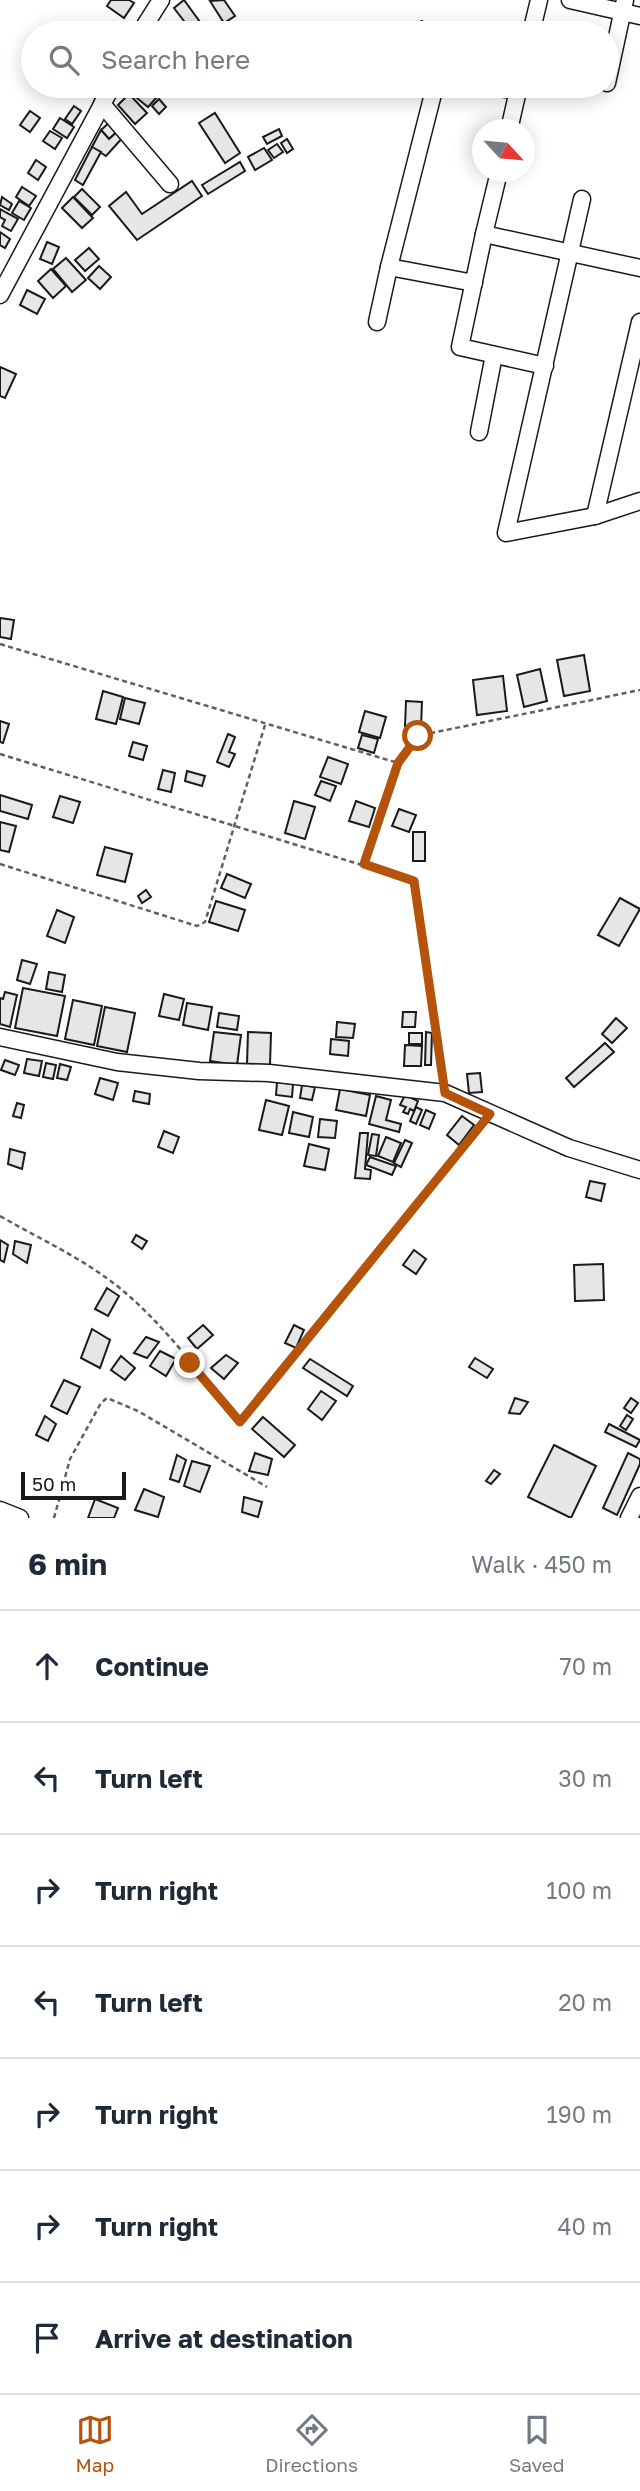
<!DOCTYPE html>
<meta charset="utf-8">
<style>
body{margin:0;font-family:"Golos Text",sans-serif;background:#f6f6f7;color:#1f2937}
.compass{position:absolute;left:472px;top:119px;width:63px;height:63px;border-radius:50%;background:#fff;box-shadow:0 4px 18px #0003;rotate:116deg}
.scale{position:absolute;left:21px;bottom:18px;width:105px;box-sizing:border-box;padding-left:7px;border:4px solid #1a1a1a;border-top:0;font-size:19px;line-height:24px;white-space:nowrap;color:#1a1a1a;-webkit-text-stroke:5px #fff;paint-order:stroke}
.stop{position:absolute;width:21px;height:21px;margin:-16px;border:5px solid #b45309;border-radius:50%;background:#fff}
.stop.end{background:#b45309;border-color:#fff;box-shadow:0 2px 7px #0008}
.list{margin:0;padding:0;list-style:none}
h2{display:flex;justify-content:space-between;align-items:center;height:91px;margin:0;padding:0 28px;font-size:30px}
h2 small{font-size:23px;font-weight:400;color:#747a83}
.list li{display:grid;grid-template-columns:46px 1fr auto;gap:21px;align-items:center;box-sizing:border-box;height:112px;padding:0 28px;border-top:2px solid #e0e1e3}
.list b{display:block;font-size:26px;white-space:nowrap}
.list em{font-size:23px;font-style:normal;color:#747a83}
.icon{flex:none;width:38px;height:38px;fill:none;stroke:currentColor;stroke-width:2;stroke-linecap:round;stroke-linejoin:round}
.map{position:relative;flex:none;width:640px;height:1518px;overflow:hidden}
.search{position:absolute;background:#fff;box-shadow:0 4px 18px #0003;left:21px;right:21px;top:21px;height:77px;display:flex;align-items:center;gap:18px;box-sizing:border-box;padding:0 24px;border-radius:38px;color:#747a83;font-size:26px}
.sheet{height:875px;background:#fff}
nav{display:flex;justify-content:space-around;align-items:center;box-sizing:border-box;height:98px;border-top:2px solid #e0e1e3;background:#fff;font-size:19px;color:#747a83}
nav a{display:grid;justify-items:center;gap:4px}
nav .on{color:#b45309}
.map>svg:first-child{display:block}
.building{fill:#e6e6e6;stroke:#1a1a1a;stroke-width:2}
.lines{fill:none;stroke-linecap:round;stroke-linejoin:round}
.minor-casing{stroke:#1a1a1a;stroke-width:19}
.path{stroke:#5f5f5f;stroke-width:2.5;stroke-dasharray:5 3.5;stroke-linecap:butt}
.minor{stroke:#fff;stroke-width:16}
.route{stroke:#b45309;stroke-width:9}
</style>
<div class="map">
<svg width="640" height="1518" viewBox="0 0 640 1518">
<rect width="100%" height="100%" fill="#fff"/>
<g class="building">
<path d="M111 0H129L134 3 124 18 107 6Z"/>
<path d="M184 0 200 22 190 29 174 8Z"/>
<path d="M224 0 235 16 224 23 210 1Z"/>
<path d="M422 21 427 33H405L404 28Z"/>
<path d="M95 24 107 33H88Z"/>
<path d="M58 86H76L69 95Z"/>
<path d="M139 86H144L157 97 148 107 132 94Z"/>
<path d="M129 94 147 113 135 124 118 105Z"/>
<path d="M159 99 166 107 159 114 152 106Z"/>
<path d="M74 106 81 111 72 124 65 119Z"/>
<path d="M30 111 40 118 30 132 20 125Z"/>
<path d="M215 113 240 153 225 163 199 123Z"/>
<path d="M60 118 74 127 67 138 53 129Z"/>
<path d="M111 121 119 130 109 139 101 130Z"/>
<path d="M279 129 282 136 267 144 263 137Z"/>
<path d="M101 130 109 139 119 130 125 135 106 156 92 147Z"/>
<path d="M50 131 62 138 55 149 43 141Z"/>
<path d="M287 139 293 149 287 153 281 143Z"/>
<path d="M277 144 283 152 274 158 268 150Z"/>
<path d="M92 147 101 152 83 185 75 180Z"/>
<path d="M264 148 272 160 255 170 248 157Z"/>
<path d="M36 160 46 167 38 180 28 173Z"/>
<path d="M240 162 245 171 208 194 202 185Z"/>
<path d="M192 181 202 196 137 240 109 206 126 192 142 214Z"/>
<path d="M22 187 36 196 29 206 16 197Z"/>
<path d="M82 189 100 207 92 215 74 197Z"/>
<path d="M2 197 12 204 9 210 0 205Z"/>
<path d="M73 197 93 218 82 228 62 208Z"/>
<path d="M19 201 31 208 24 220 12 213Z"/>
<path d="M0 209 18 219 11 231 2 226 5 220 0 217Z"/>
<path d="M0 232 10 239 5 248 0 245Z"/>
<path d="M47 242 59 247 52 264 40 259Z"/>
<path d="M89 248 99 259 85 271 75 260Z"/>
<path d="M66 258 86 280 72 292 53 269Z"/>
<path d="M99 266 111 277 100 289 88 278Z"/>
<path d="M51 269 66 286 53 298 38 281Z"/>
<path d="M27 290 45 299 37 314 20 305Z"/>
<path d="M0 367 16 374 5 398 0 396Z"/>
<path d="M0 618 14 620 11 639 0 637Z"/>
<path d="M584 655 590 691 564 696 557 660Z"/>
<path d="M540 669 547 701 524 707 517 675Z"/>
<path d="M503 676 507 711 477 715 473 680Z"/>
<path d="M103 691 123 697 116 724 96 719Z"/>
<path d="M125 698 145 703 139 724 120 719Z"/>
<path d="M406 701 422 702 421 727 405 726Z"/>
<path d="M365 711 386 717 380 738 359 732Z"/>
<path d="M0 721 9 724 3 743 0 742Z"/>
<path d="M228 734 235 737 229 752 235 754 229 767 217 762Z"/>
<path d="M362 735 378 739 374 753 358 748Z"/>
<path d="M133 742 147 746 143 760 129 756Z"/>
<path d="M328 757 348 764 341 784 320 777Z"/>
<path d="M163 770 175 773 171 792 158 789Z"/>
<path d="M187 771 205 776 202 786 185 781Z"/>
<path d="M321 781 336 786 330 801 315 795Z"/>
<path d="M0 795 32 805 28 819 0 811Z"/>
<path d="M60 796 80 802 73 823 53 817Z"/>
<path d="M294 801 315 807 305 839 285 833Z"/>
<path d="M356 801 375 808 369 827 349 821Z"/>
<path d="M399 809 416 815 409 832 392 826Z"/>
<path d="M0 822 16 826 9 852 0 850Z"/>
<rect x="413" y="832" width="12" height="29"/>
<path d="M105 847 132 854 125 882 97 875Z"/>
<path d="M227 874 251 884 245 898 221 888Z"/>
<path d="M146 890 151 897 142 903 138 896Z"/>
<path d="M620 898 640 909 619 946 598 935Z"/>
<path d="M216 901 245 910 238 931 209 922Z"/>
<path d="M57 910 74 917 65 943 47 936Z"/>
<path d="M22 960 37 964 30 984 17 980Z"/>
<path d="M49 972 65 975 62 992 46 989Z"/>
<path d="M23 988 65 996 57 1036 15 1028Z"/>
<path d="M5 992 17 995 10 1027 0 1024V998L3 999Z"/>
<path d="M164 994 184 999 179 1020 159 1016Z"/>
<path d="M73 1000 102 1006 94 1045 65 1039Z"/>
<path d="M187 1003 212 1007 208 1030 183 1025Z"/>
<path d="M105 1007 135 1013 127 1052 97 1046Z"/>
<path d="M403 1012H416L415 1027H402Z"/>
<path d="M219 1013 239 1016 237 1030 217 1027Z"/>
<path d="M616 1018 627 1028 612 1043 602 1034Z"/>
<path d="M337 1022 355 1024 353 1038 336 1037Z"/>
<path d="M214 1032 241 1035 237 1065 210 1061Z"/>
<path d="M248 1032 271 1033 270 1065 247 1064Z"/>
<path d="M426 1032 432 1033 431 1065H425Z"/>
<rect x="409" y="1033" width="13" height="11"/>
<path d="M331 1039 349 1041 348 1056 330 1054Z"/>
<path d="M605 1043 614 1052 574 1087 566 1078Z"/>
<path d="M405 1045 422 1046 421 1066H404Z"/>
<path d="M27 1059 42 1061 39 1076 24 1073Z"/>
<path d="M5 1060 19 1065 15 1075 1 1070Z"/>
<path d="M46 1063 56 1065 53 1079 43 1077Z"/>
<path d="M60 1064 71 1067 67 1080 57 1078Z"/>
<path d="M480 1073 482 1092 469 1093 467 1074Z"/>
<path d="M100 1078 118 1083 113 1100 95 1094Z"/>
<path d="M277 1082 293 1084 292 1097 276 1095Z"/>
<path d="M302 1085 315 1087 312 1100 300 1098Z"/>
<path d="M340 1089 370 1095 366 1116 336 1110Z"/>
<path d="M135 1091 150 1094 149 1104 133 1101Z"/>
<path d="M405 1095 418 1101 414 1111 410 1109 408 1114 403 1112 406 1107 400 1105Z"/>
<path d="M376 1096 391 1100 386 1120 401 1124 399 1132 369 1124Z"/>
<path d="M266 1100 289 1106 282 1135 259 1130Z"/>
<path d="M17 1103 24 1105 21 1118 13 1116Z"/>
<path d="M416 1107 422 1110 416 1124 410 1121Z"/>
<path d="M426 1110 435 1114 429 1129 420 1125Z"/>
<path d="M293 1112 313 1117 309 1137 289 1133Z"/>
<path d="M462 1116 474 1125 459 1145 447 1135Z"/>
<path d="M320 1119 337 1121 335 1138 318 1137Z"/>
<path d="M164 1131 179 1137 173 1153 158 1147Z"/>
<path d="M360 1133H368L365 1169 371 1170 370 1179 355 1178Z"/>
<path d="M372 1134 379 1135 376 1156 368 1155Z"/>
<path d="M386 1137 401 1143 393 1162 378 1156Z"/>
<path d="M405 1140 412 1143 401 1167 394 1163Z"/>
<path d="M309 1144 329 1149 325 1170 304 1166Z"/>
<path d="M10 1149 25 1153 22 1169 8 1164Z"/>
<path d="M370 1157 396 1166 392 1175 366 1165Z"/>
<path d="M590 1181 605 1184 601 1201 586 1197Z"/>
<path d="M136 1235 147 1241 142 1249 132 1242Z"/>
<path d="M0 1240 8 1245 4 1262 0 1260Z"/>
<path d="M15 1241 31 1245 27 1263 13 1254Z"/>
<path d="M414 1250 426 1259 416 1274 403 1265Z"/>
<path d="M603 1264 604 1300 575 1301 574 1265Z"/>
<path d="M107 1288 119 1296 108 1316 95 1309Z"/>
<path d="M203 1325 213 1335 197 1349 188 1338Z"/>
<path d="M294 1325 304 1330 296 1348 285 1343Z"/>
<path d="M92 1329 110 1340 100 1368 81 1358Z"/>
<path d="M146 1337 159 1342 147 1358 134 1353Z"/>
<path d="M160 1351 176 1359 166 1376 150 1366Z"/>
<path d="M226 1355 238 1363 224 1379 211 1368Z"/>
<path d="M121 1356 135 1368 125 1380 111 1370Z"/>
<path d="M475 1358 493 1369 487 1378 469 1367Z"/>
<path d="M310 1359 353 1386 347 1396 303 1368Z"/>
<path d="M64 1380 80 1387 67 1414 51 1406Z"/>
<path d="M321 1391 336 1401 322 1420 308 1409Z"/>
<path d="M515 1398 528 1402 520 1414 509 1413Z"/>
<path d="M631 1398 638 1403 631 1413 624 1408Z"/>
<path d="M627 1415 633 1419 626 1430 620 1426Z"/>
<path d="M45 1416 56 1424 48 1441 36 1435Z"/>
<path d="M263 1417 295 1445 284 1457 252 1429Z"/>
<path d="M609 1424 640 1440 636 1447 605 1432Z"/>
<path d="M554 1445 596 1466 571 1518 528 1497Z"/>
<path d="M255 1453 272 1459 268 1475 249 1471Z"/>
<path d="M628 1453 640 1459V1464L617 1515 603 1508Z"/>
<path d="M177 1455 186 1460 179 1482 170 1479Z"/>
<path d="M192 1461 210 1466 200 1492 184 1486Z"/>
<path d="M494 1470 500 1474 491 1484 486 1481Z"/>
<path d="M144 1489 164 1497 158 1517 135 1510Z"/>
<path d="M244 1497 262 1502 258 1517 242 1512Z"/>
<path d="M95 1499 118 1508 114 1518H88Z"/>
</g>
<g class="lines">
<defs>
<g id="minor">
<path d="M570 0 640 16"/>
<path d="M140 33 161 0"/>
<path d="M531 33 539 0"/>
<path d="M607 83 625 0"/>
<path d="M486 86 518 91"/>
<path d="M102 104 170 184"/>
<path d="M509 130 519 86"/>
<path d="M499 172 484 234 640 268"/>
<path d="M582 199 506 533 595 516"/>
<path d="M484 234 460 347 545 366"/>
<path d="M389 267 435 86"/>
<path d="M0 295 112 86"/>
<path d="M377 322 389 267 474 283"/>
<path d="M640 322 595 516 640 501"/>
<path d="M479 432 494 355"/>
<path d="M0 1037 117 1062 199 1071 269 1073 445 1093 569 1148 640 1170"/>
<path d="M0 1510 20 1518"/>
<path d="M629 1518 640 1496"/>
</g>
</defs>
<use href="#minor" class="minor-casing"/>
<g class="path">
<path d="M0 644 398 763"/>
<path d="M0 754 414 881 443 1079"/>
<path d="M0 864 197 926 205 922 265 725"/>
<path d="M364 864 398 763 417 736 640 690"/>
<path d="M0 1216C38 1238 76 1255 112 1282 161 1319 200 1375 240 1421L481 1125"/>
<path d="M54 1518 70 1459 101 1403 107 1398 138 1411 267 1487"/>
</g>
<use href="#minor" class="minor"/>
</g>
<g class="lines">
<path class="route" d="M190 1363 240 1422 490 1114 445 1093 414 881 364 864 398 763 418 736"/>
</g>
</svg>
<svg class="compass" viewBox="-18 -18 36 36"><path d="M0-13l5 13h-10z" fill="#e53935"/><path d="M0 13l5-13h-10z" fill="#747a83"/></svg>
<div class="scale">50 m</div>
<div class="stop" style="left:418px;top:736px"></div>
<div class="stop end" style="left:190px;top:1363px"></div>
<div class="search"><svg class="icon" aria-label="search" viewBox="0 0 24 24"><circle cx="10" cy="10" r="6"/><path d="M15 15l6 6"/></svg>Search here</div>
</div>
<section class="sheet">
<h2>6 min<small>Walk · 450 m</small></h2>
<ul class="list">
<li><svg class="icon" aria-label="ahead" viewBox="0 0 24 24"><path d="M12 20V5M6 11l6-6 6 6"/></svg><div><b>Continue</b></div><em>70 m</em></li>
<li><svg class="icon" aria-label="left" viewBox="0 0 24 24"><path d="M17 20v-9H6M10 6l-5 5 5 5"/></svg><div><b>Turn left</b></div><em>30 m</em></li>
<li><svg class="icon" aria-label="right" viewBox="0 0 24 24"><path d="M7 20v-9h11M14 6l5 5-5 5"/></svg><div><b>Turn right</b></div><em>100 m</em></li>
<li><svg class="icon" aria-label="left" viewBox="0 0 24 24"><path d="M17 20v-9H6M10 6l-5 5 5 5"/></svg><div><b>Turn left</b></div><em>20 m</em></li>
<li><svg class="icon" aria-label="right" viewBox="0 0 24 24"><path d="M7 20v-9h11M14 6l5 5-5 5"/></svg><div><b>Turn right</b></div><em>190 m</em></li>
<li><svg class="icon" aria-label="right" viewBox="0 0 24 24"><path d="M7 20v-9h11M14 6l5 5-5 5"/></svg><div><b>Turn right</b></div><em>40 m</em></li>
<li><svg class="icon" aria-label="arrive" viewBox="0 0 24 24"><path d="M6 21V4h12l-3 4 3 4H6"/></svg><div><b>Arrive at destination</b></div></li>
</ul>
</section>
<nav>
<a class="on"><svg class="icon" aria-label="map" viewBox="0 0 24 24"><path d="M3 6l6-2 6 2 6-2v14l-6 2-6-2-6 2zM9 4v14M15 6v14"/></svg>Map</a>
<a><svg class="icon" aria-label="directions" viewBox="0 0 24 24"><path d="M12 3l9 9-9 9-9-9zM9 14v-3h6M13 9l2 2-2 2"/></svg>Directions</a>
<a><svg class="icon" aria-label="saved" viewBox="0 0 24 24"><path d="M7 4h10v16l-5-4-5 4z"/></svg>Saved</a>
</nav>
